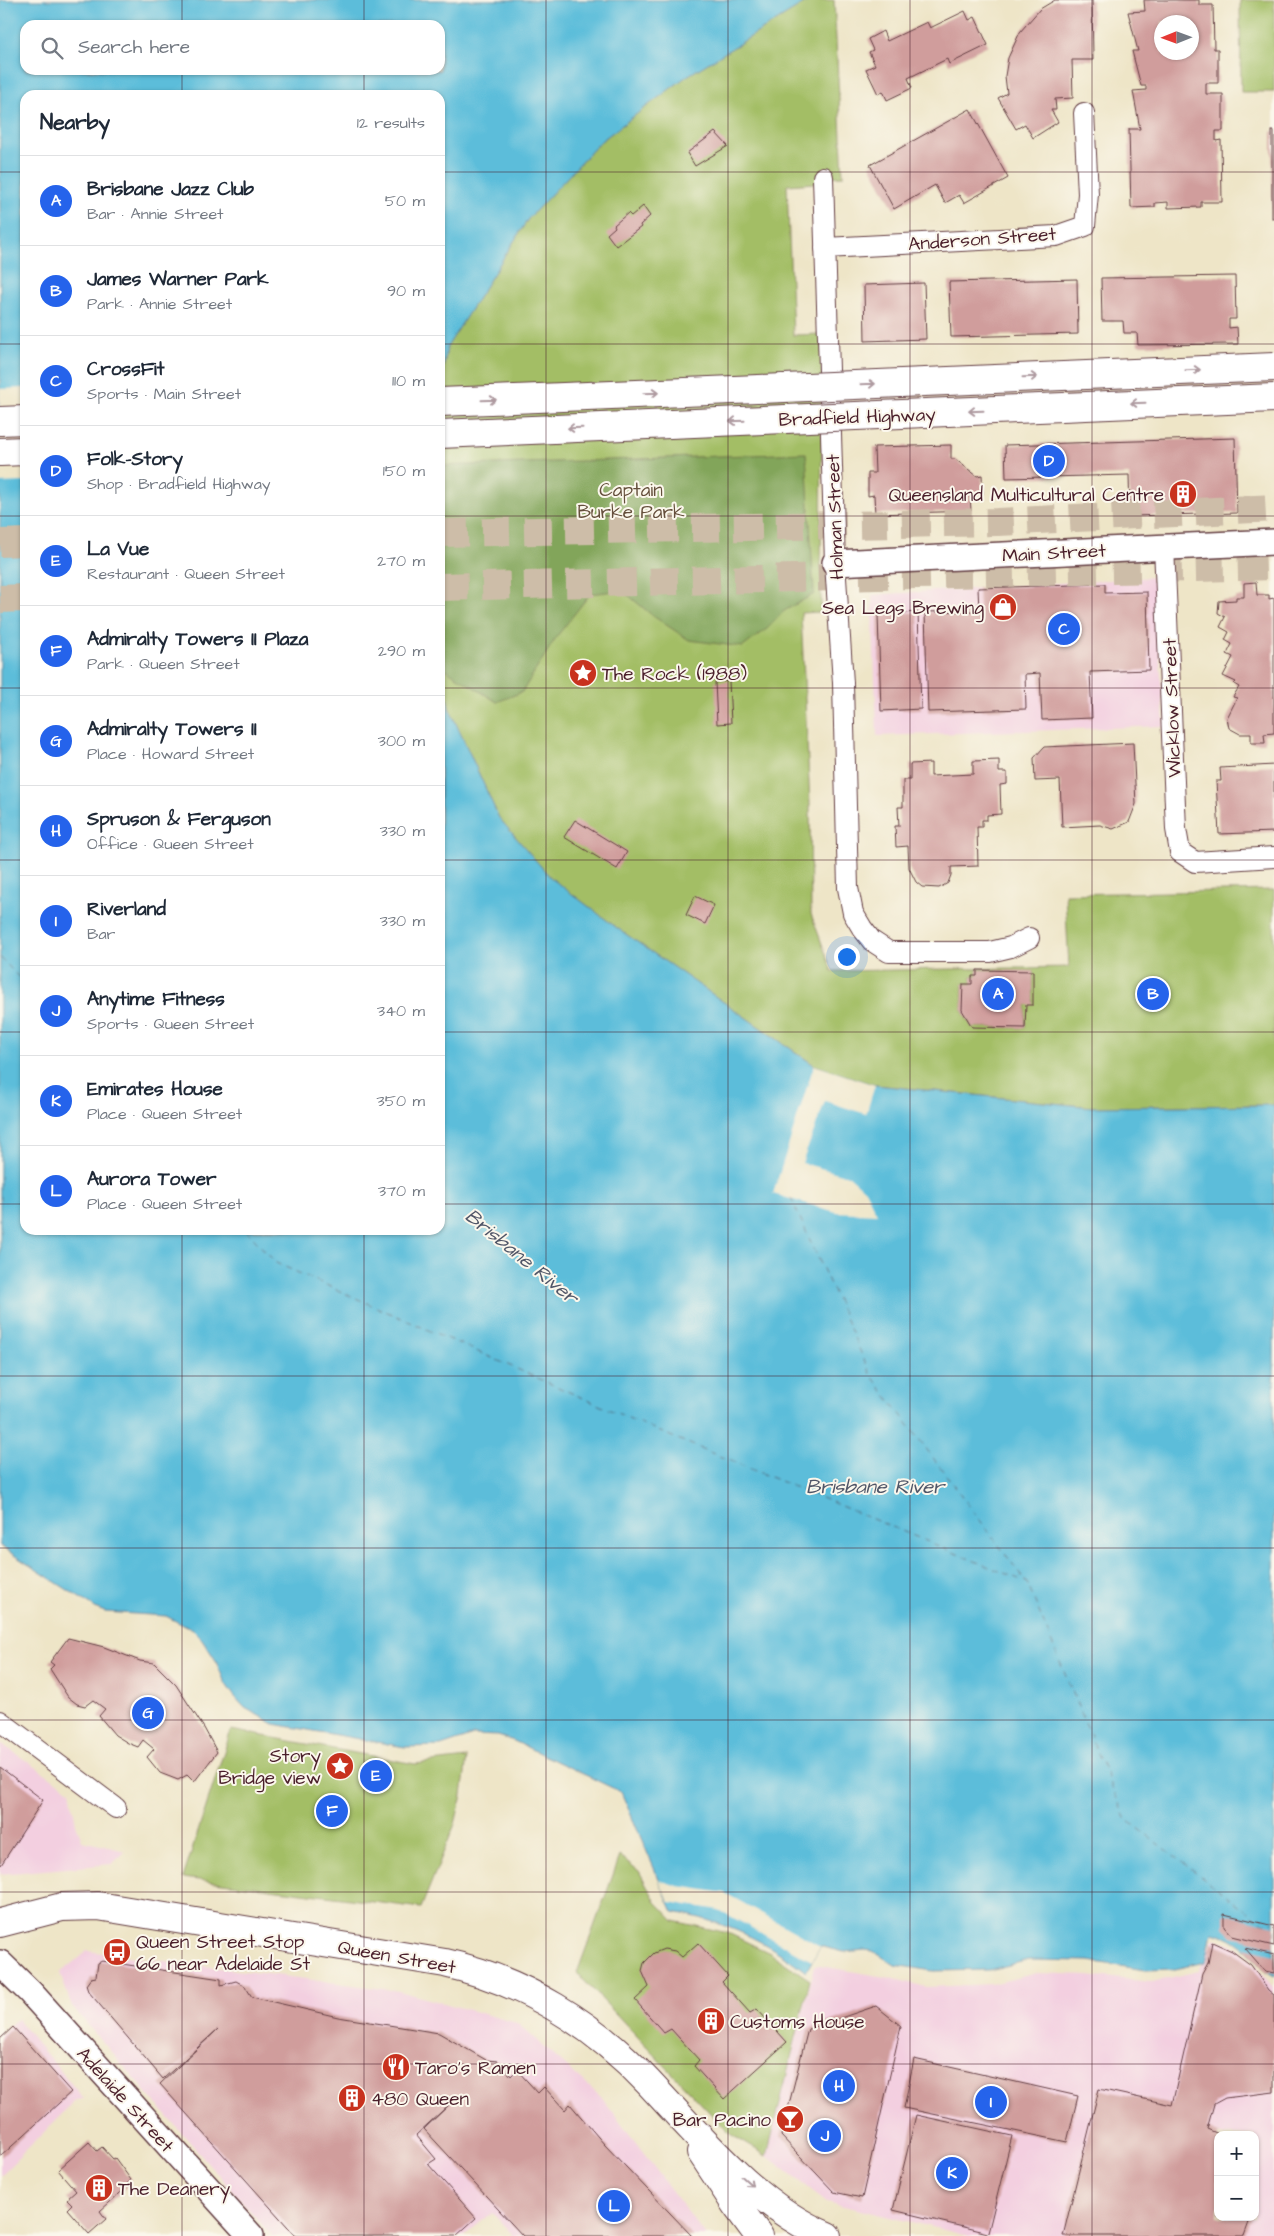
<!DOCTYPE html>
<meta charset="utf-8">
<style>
body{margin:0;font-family:"Architects Daughter",sans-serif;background:#f2f2f3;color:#1f2937}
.controls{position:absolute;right:15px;bottom:15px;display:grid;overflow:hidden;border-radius:10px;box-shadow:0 1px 4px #0004}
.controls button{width:45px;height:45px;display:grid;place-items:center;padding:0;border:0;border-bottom:1px solid #e0e1e3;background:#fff;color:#1f2937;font:25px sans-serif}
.compass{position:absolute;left:1154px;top:15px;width:45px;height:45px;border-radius:50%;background:#fff;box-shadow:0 1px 4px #0004;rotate:269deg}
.you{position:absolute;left:846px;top:956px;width:18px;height:18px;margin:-12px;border:4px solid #fff;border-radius:50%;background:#1a73e8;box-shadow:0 0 0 8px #1a73e833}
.badge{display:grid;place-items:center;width:32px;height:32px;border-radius:50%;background:#2563eb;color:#fff;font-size:16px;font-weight:700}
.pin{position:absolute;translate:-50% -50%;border:2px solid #fff;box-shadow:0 1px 5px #0006}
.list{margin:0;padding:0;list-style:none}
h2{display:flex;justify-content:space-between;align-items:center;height:65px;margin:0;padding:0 20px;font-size:21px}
h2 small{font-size:16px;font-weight:400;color:#747a83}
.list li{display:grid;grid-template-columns:32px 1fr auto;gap:15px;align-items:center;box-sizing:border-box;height:90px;padding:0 20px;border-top:1px solid #e0e1e3}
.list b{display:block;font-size:19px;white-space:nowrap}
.list p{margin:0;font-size:16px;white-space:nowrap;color:#747a83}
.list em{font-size:16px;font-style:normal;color:#747a83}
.icon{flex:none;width:28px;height:28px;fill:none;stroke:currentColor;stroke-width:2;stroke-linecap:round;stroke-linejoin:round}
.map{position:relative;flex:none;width:1274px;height:2236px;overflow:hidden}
.search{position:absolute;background:#fff;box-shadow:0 1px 4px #0004;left:20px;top:20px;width:425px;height:55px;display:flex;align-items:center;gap:12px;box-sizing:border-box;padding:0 18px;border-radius:15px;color:#747a83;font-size:19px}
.panel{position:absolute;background:#fff;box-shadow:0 1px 4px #0004;left:20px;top:90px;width:425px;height:1145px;border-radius:15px}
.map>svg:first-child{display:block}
.built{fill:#f3cfe0;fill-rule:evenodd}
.green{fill:#a3be65;stroke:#766e48;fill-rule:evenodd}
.forest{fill:#82a55a;stroke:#666242}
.water{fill:#5cbdda;stroke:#536e82;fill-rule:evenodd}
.pier{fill:#eee5c7}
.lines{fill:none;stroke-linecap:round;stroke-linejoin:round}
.ferry{stroke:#505668;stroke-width:1;stroke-dasharray:6 5;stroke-linecap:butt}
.building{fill:#d09d9c;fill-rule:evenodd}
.motorway-tunnel{stroke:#cdbda8;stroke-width:28;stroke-dasharray:28 14;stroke-linecap:butt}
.minor-casing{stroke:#633d42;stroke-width:22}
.tertiary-casing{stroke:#633d42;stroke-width:28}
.secondary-casing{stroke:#633d42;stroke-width:30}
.trunk-casing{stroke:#633d42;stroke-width:30}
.minor{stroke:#fff;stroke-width:20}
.tertiary{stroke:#fff;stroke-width:25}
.secondary{stroke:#fff;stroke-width:28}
.trunk{stroke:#fff;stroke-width:28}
.trunk-bridge-casing{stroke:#633d42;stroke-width:30;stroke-linecap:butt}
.trunk-bridge{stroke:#fff;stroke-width:28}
.oneway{stroke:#ae9aa0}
.grid{fill:none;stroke:#4a1f2b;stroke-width:1;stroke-opacity:0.55}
.labels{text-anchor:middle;stroke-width:4;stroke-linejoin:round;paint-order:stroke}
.street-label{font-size:19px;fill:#4a1f2b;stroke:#fbf7ec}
.park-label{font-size:19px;fill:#654f3c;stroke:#fbf7ec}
.poi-label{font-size:19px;fill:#4a1f2b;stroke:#fbf7ec;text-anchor:start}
.water-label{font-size:20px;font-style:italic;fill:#505668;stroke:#fbf7ec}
</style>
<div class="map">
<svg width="1274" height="2236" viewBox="0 0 1274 2236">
<rect width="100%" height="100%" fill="#fbf7ec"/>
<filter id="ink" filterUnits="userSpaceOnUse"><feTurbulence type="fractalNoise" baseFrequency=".02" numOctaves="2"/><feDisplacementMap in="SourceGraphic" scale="10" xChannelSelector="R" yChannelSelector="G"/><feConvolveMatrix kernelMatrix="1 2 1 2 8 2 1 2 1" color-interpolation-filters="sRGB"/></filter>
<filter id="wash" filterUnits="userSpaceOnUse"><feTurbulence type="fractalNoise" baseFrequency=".0096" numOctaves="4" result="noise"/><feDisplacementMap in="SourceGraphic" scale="20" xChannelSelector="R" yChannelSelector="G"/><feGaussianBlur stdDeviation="1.12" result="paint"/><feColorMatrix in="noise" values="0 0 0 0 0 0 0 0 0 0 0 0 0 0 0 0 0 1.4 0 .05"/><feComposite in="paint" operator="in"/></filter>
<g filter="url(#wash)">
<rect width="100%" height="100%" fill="#eee5c7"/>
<g class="built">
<path d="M1155 577 1164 726 877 736 872 595Z"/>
<path d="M0 1743 70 1790 76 1824 82 1841 126 1851 112 1864 0 1874Z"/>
<path d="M1214 1938 1232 1944 1249 1958 1274 1988V2236H969L827 2202 767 2156 815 1965 891 1978 926 1987 992 1984 1037 1973 1088 1975 1151 1982 1199 1971ZM1218 2135H1255V2217H1218Z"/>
<path d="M87 1951 399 1991 517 2023 601 2097 706 2236H514L492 2213 464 2236H272L72 2007 60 1973Z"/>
<path d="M17 2019 84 2099 76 2100 0 2176V2034Z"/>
</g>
<g class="green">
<path d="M810 0H834L843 176 823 177 815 183 787 185 793 335 822 334 821 612 801 613 810 804 811 914 832 971 1069 967 1065 894 1274 890V1105L1092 1107 875 1085 827 1070 814 1065 617 928 551 878 499 818 449 708 440 661V388L447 347 528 219 601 141 687 76ZM977 970 1033 971V1004L1026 1005 1025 1028 972 1027 962 1010 963 984H972V976H977Z"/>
<path d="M1240 0H1274V92H1241Z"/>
<path d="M231 1730 415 1764 467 1758 462 1795 455 1824 421 1908 183 1878Z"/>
<path d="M620 1856 639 1871 656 1902 674 1921 728 1933 770 1953 810 1980 767 2156 730 2134 577 1973Z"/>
</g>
<path class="forest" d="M806 453 814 594 784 611 767 629 743 647 689 640 653 616 622 590 590 594 557 636 522 692 497 702 445 669 440 643V466Z"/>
<path class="water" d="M0 0H810L687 76 601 141 528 219 447 347 440 388V95H25V1230H440V661L449 708 499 818 551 878 617 928 814 1065 875 1085 1092 1107 1274 1105V1976C1266 1973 1261 1966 1256 1960 1242 1945 1232 1936 1212 1932L1206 1962 1174 1969 1145 1970 1089 1961 1029 1960 989 1970 933 1971 895 1965 873 1951 865 1950 844 1952 820 1946 806 1972C766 1940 723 1921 673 1912L621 1792 514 1741 498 1736 473 1735 441 1746 405 1747 274 1724 245 1708 235 1697 225 1683 215 1659 202 1639 193 1630 166 1616 105 1612 97 1609 0 1546ZM25 25H440V70H25Z"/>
<g class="pier">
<path d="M25 388V482L0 483V389Z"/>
<path d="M814 1065 875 1085 866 1114 825 1101 802 1163 849 1176 865 1190 877 1214 836 1212 773 1194Z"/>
<path d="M659 1880 678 1886 725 1893 820 1946 812 1961 719 1910 669 1902Z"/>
</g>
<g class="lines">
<g class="ferry">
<path d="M0 957 25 984"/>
<path d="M791 1198 871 1375 1027 1583 1125 1818 1264 1924 1274 1920"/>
<path d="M246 1230 276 1263 658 1431 1026 1582"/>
</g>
</g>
<g id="blocks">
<g class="building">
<path d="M1055 0H1092L1093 60H1072L1073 98 1055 99 1056 110H1051L1058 122 1033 138 1025 124 1016 129 998 98 1007 93 1005 76 1008 58 1020 32 1040 9Z"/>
<path d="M1144 0H1199V5H1213L1214 49H1218V83H1206V94H1223V131H1216V141L1221 140 1222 202H1201V207L1168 208V202L1155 203V207L1131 208 1129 129H1140L1133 91 1146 90V86H1141L1132 51H1138L1128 12 1145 11ZM1162 22H1192V52H1162Z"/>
<path d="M965 11 969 20 975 17 988 45 949 64 947 59 908 78 912 88 887 100 883 91 878 94 866 69 875 65 869 52 873 50 868 39 883 31 887 41 927 22 930 28Z"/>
<path d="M970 109 1008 178 964 203 959 195 945 203 935 185 894 209 870 165Z"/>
<rect x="1272" y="131" width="2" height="87"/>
<path d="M715 132 728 146 695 166 687 153Z"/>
<path d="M643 206 650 216 640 225 641 227 616 246 607 234 615 227 614 225 628 213 631 216Z"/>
<path d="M1235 276 1236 319H1229V328L1237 327 1238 344 1138 345 1137 333H1124L1123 321H1102L1101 278Z"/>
<path d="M1077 279 1078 334 951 337 949 282Z"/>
<path d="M924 283 926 339 865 341 864 285Z"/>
<path d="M1235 438 1237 513 1130 516 1129 475 1006 478 1005 445Z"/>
<path d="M951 445V459H955L977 476 982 475 983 494 970 495 971 511 875 514 874 495 868 496V473H875L874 447Z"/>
<path d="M1256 582 1257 595H1269V599L1274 598V733L1264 734 1265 743H1251V734H1240L1229 728 1227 718 1237 698 1233 697 1239 687 1234 684 1236 682 1223 676 1233 657 1227 654 1232 644 1225 640 1229 632 1220 627 1225 617 1218 613 1219 601 1236 600V597H1244V583Z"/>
<path d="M1105 584V593L1147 592 1149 670 1090 672 1092 718 1042 720 1040 673 1025 674 1026 709 928 712 925 612 979 611 978 588Z"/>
<path d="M918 612 921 709 881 711 878 615Z"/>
<path d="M729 681 731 723 717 724 715 682Z"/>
<path d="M1133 743 1136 804 1129 822 1113 829 1100 825 1062 827 1060 780 1035 781 1034 758 1044 747Z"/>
<path d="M999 760V772H1007V784L1000 785 1001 814 987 815V820H982V827H977L978 866 951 867V875L948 883 939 888 922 887 916 882 909 868 908 846 896 847 895 826H899L898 807H903V780H910V764L931 763V776L973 774V761Z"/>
<path d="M1274 765V832L1219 834 1216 781H1221L1220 768Z"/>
<path d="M575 820 627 852 617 869 564 837Z"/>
<path d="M695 896 714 905 705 924 686 915Z"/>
<path d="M977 970 1033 971V1005H1026L1025 1028 972 1027 962 1010 963 984H972V976H977Z"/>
<path d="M68 1638 104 1647 140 1661 154 1663 176 1685 204 1728 217 1752 194 1782 187 1775 178 1780 160 1773 147 1757 154 1749 143 1740 138 1747 128 1743 115 1735 99 1716 105 1709 93 1700 85 1706 77 1704 68 1697 50 1669 54 1665 50 1662Z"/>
<path d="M0 1767 43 1800 1 1865 0 1864Z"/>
<path d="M1224 1914 1274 1926V1946L1232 1936 1224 1927Z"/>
<path d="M1212 1942 1232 1951 1251 1965 1268 1990 1274 1995V2092L1225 2098 1214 2104 1207 2129 1221 2135H1218V2217H1251L1244 2236H1063L1099 2089 1172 2105 1202 1974 1208 1963Z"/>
<path d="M698 1943 728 1976 722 1982 750 2013 757 2009 787 2042 724 2099 694 2066 699 2060 671 2029 664 2033 635 2000 649 1987 642 1971 644 1963 654 1953 664 1949 675 1951 682 1957Z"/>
<path d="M1245 1948 1274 1955V1973L1265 1971Z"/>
<path d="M102 1961 221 1979V1985L236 1981 245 1986 252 1997 338 2017 439 2033 486 2060 498 2061 511 2076 517 2070 538 2093 544 2087 565 2110 570 2104 604 2144 692 2236H523L424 2129 452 2102 416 2135 436 2159 428 2164 476 2218 456 2236H296L160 2084 218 2029 163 2079 88 1991 86 1985 91 1978 96 1977 98 1963Z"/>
<path d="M876 2006 901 2026 862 2198 834 2192 781 2136 808 2029Z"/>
<path d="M13 2027 71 2092 0 2157V2039Z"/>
<path d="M914 2059 1078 2096 1067 2142 904 2108Z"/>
<path d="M916 2115 1012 2136 988 2233 893 2210Z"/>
<path d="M89 2142 97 2151 102 2147 113 2159 115 2158 131 2180 127 2184 128 2186 100 2211 106 2219 89 2234 67 2209 72 2204 67 2199 76 2191 58 2170Z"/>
</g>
</g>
</g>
<g filter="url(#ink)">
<use href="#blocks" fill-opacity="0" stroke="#633d42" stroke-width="1"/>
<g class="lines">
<g class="motorway-tunnel">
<path d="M440 533 997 522 1274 508"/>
<path d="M0 543 25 542"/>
<path d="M440 587 1274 566"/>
<path d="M0 599 25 598"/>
</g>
<defs>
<g id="minor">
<path d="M823 177 835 563 843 683 848 888 853 913 862 928 872 941 889 952H990L1011 947 1029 938"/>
<path d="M825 248 1056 236 1085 226 1088 194 1084 113"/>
<path d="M1164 546 1176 829 1180 852 1195 862 1274 857"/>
<path d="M0 1721 116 1808"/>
</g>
<g id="tertiary">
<path d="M835 563 1274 542"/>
<path d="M0 1963 30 1992 251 2236"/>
</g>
<g id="secondary">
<path d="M0 1923 62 1907 98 1906 445 1963C522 1980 594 2024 648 2082 698 2135 758 2208 827 2236"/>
<path d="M701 2152 736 2205 759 2236"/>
</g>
<g id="trunk">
<path d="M440 402 784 388"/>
<path d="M0 421 25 420"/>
<path d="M440 434 786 419"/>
<path d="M0 452 25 451"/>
</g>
</defs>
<use href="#minor" class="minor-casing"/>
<use href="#tertiary" class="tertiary-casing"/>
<use href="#secondary" class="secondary-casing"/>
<use href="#trunk" class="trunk-casing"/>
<use href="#minor" class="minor"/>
<use href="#tertiary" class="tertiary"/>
<use href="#secondary" class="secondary"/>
<use href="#trunk" class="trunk"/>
<defs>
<g id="trunk-bridge">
<path d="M784 388 1274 367"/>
<path d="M786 419 1274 398"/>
</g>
</defs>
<use href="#trunk-bridge" class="trunk-bridge-casing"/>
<use href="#trunk-bridge" class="trunk-bridge"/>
</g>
<defs><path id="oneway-shaft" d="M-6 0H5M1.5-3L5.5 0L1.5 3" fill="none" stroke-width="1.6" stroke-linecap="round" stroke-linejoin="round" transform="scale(1.25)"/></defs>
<g class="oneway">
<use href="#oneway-shaft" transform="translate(1193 370) rotate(-2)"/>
<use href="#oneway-shaft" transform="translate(1030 377) rotate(-2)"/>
<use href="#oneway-shaft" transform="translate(868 384) rotate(-2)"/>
<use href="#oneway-shaft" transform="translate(651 393) rotate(-2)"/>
<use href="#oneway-shaft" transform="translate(489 400) rotate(-2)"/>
<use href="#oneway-shaft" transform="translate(1138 403) rotate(178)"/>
<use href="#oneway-shaft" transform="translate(976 411) rotate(178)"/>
<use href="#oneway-shaft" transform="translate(737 421) rotate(178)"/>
<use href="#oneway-shaft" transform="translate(575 428) rotate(178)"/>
<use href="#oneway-shaft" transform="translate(747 2181) rotate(42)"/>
</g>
</g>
<path class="grid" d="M182 0V25M364 0V25M546 0V2236M728 0V2236M910 0V2236M1092 0V2236M182 70V95M364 70V95M0 172H25M440 172H1274M0 344H25M440 344H1274M0 516H25M440 516H1274M0 688H25M440 688H1274M0 860H25M440 860H1274M0 1032H25M440 1032H1274M0 1204H25M440 1204H1274M182 1230V2236M364 1230V2236M0 1376H1274M0 1548H1274M0 1720H1274M0 1892H1274M0 2064H1274"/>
<defs>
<symbol id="building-disc" viewBox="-11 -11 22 22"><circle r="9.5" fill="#c8321e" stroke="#fbf7ec"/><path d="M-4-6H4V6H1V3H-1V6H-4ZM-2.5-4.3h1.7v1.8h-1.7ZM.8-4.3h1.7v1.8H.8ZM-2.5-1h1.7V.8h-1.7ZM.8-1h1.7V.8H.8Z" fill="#fff"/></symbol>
<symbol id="shop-disc" viewBox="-11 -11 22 22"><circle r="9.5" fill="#c8321e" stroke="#fbf7ec"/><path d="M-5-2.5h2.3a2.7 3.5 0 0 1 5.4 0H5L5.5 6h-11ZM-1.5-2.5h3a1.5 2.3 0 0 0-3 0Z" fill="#fff"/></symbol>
<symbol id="sight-disc" viewBox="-11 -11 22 22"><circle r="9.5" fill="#c8321e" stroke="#fbf7ec"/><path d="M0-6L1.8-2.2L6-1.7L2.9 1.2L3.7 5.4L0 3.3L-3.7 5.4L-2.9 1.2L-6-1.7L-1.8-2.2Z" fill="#fff"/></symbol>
<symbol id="bus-disc" viewBox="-11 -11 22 22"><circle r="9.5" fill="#c8321e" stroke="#fbf7ec"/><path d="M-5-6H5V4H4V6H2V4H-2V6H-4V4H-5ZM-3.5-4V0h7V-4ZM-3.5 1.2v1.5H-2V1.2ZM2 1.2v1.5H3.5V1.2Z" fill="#fff"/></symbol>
<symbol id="restaurant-disc" viewBox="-11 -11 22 22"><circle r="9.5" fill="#c8321e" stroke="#fbf7ec"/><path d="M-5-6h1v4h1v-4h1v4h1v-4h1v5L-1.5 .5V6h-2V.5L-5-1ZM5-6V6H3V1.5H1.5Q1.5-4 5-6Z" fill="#fff"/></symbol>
<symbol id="bar-disc" viewBox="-11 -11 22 22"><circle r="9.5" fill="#c8321e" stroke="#fbf7ec"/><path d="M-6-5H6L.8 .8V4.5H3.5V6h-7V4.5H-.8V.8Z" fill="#fff"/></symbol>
</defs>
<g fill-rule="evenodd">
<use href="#building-disc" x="1167" y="478" width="32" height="32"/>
<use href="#shop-disc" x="987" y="591" width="32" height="32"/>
<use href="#sight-disc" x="567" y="657" width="32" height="32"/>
<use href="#sight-disc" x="324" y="1750" width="32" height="32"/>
<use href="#bus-disc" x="101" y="1936" width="32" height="32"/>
<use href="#building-disc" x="695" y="2005" width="32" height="32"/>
<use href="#restaurant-disc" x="380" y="2051" width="32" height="32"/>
<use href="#building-disc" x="336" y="2082" width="32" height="32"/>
<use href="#bar-disc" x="774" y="2103" width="32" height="32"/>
<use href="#building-disc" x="83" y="2172" width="32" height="32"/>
</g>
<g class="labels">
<g class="street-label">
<text transform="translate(982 238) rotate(-4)" y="7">Anderson Street</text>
<text transform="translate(857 416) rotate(-2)" y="7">Bradfield Highway</text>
<text transform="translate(834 517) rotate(-92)" y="7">Holman Street</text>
<text transform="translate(1054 552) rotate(-3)" y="7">Main Street</text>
<text transform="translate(1171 708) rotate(-92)" y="7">Wicklow Street</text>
<text transform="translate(397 1956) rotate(10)" y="7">Queen Street</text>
<text transform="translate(126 2099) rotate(48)" y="7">Adelaide Street</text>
</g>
<g class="park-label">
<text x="631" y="496">Captain<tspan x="631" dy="22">Burke Park</tspan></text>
</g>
<g class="poi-label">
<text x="1164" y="501" text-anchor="end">Queensland Multicultural Centre</text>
<text x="984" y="614" text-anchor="end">Sea Legs Brewing</text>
<text x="602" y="680">The Rock (1988)</text>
<text x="321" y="1762" text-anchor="end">Story<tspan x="321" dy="22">Bridge view</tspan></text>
<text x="136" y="1948">Queen Street Stop<tspan x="136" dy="22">66 near Adelaide St</tspan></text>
<text x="730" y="2028">Customs House</text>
<text x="415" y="2074">Taro's Ramen</text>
<text x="371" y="2105">480 Queen</text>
<text x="771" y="2126" text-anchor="end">Bar Pacino</text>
<text x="118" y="2195">The Deanery</text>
</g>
<g class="water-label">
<text transform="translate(522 1256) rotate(39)" y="7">Brisbane River</text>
<text x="875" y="1493">Brisbane River</text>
</g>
</g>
</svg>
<div class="controls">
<button>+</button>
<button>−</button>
</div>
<svg class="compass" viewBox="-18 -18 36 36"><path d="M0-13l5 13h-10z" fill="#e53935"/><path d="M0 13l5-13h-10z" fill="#747a83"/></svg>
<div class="you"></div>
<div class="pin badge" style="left:998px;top:994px">A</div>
<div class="pin badge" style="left:1153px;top:994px">B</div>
<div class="pin badge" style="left:1064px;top:629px">C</div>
<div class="pin badge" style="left:1049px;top:461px">D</div>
<div class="pin badge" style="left:376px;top:1776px">E</div>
<div class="pin badge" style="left:332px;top:1811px">F</div>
<div class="pin badge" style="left:148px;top:1713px">G</div>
<div class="pin badge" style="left:839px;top:2086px">H</div>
<div class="pin badge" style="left:991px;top:2102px">I</div>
<div class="pin badge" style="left:825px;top:2136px">J</div>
<div class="pin badge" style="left:952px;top:2173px">K</div>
<div class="pin badge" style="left:614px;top:2206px">L</div>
<div class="search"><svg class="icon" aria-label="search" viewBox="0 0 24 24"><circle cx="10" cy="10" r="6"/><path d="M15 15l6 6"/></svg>Search here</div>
<section class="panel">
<h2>Nearby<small>12 results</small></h2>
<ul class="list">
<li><span class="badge">A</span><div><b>Brisbane Jazz Club</b><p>Bar · Annie Street</p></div><em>50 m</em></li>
<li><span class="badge">B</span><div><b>James Warner Park</b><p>Park · Annie Street</p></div><em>90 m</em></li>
<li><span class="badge">C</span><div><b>CrossFit</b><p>Sports · Main Street</p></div><em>110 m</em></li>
<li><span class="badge">D</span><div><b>Folk-Story</b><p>Shop · Bradfield Highway</p></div><em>150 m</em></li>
<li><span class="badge">E</span><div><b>La Vue</b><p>Restaurant · Queen Street</p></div><em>270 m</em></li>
<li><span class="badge">F</span><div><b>Admiralty Towers II Plaza</b><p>Park · Queen Street</p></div><em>290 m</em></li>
<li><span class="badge">G</span><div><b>Admiralty Towers II</b><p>Place · Howard Street</p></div><em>300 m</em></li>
<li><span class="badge">H</span><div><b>Spruson &amp; Ferguson</b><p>Office · Queen Street</p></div><em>330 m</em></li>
<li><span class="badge">I</span><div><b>Riverland</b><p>Bar</p></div><em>330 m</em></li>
<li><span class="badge">J</span><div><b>Anytime Fitness</b><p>Sports · Queen Street</p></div><em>340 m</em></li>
<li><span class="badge">K</span><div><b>Emirates House</b><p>Place · Queen Street</p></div><em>350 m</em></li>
<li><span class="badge">L</span><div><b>Aurora Tower</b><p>Place · Queen Street</p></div><em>370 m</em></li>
</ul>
</section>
</div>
